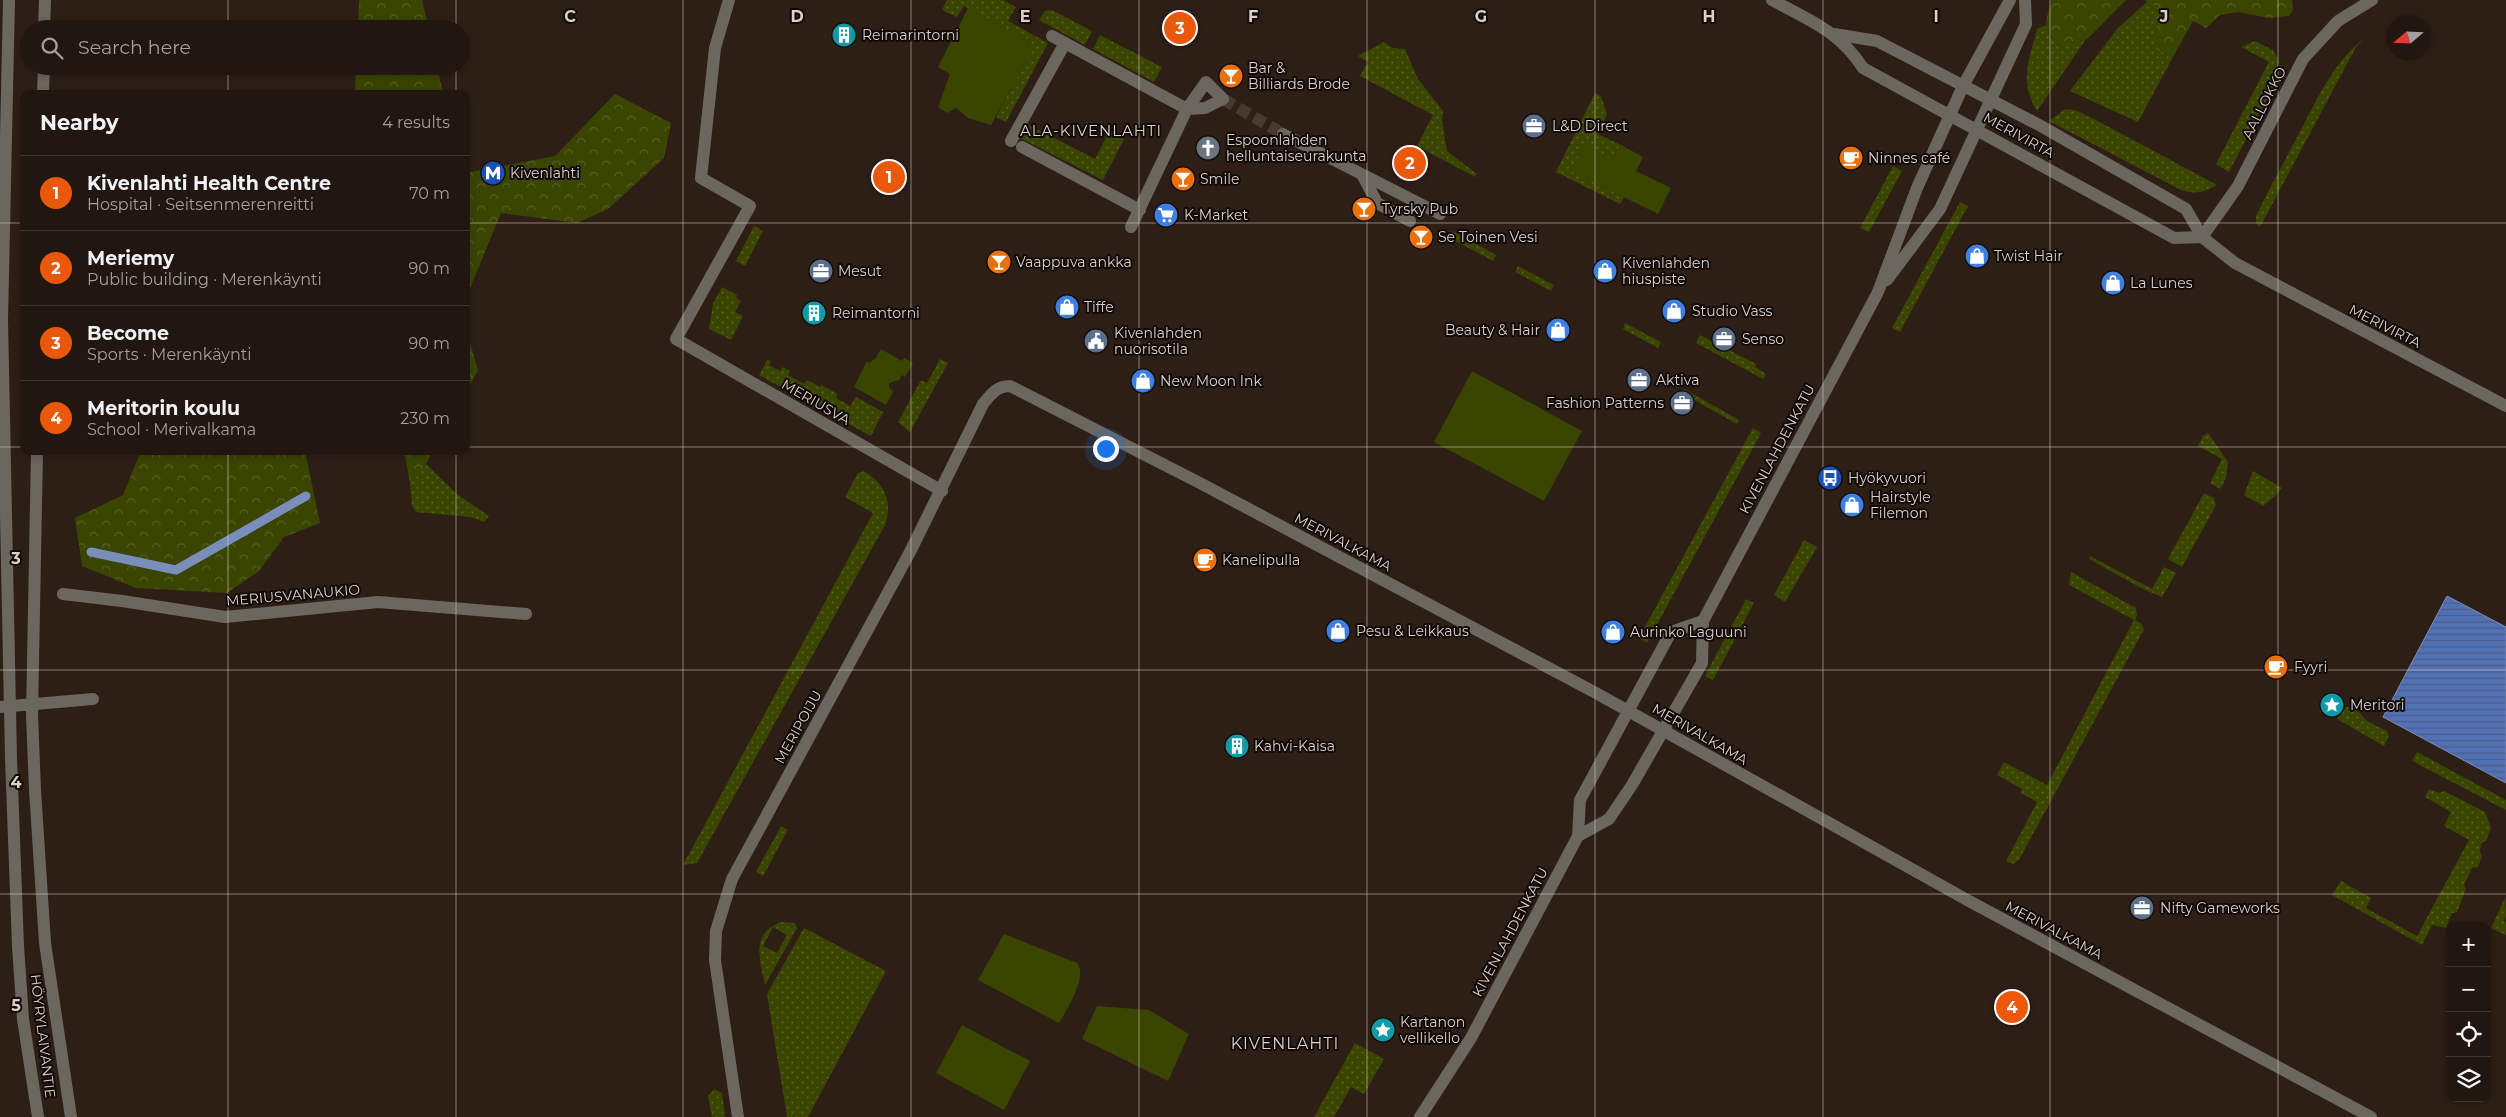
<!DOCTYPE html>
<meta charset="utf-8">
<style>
body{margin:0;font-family:Montserrat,sans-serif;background:#2e241e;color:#f1f3f6}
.controls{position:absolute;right:15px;bottom:15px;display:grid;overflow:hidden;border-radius:10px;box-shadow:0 2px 8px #0003}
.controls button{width:45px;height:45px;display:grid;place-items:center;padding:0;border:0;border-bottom:1px solid #3f3630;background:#221710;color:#f1f3f6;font:25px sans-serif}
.compass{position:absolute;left:2386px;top:15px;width:45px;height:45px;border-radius:50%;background:#221710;box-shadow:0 2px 8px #0003;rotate:251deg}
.you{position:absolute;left:1105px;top:448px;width:18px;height:18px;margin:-12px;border:4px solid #fff;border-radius:50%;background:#1a73e8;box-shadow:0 0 0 8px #1a73e833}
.badge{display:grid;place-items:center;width:32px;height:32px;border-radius:50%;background:#ea580c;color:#fff;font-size:16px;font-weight:700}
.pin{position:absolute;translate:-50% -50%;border:2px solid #fff;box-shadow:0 1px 5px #0006}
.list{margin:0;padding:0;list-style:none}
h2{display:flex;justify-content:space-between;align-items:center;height:65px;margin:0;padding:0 20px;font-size:21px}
h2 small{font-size:16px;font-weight:400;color:#a29f9f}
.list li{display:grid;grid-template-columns:32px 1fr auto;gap:15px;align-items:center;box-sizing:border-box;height:75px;padding:0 20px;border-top:1px solid #3f3630}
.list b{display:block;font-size:19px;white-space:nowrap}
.list p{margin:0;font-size:16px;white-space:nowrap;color:#a29f9f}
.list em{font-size:16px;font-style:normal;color:#a29f9f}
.icon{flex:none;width:28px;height:28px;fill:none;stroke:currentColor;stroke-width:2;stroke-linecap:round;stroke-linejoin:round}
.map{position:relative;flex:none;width:2506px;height:1117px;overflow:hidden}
.search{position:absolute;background:#221710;box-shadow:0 2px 8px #0003;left:20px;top:20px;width:450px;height:55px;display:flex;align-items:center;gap:12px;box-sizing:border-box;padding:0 18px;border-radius:28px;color:#a29f9f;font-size:19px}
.panel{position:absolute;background:#221710;box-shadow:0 2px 8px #0003;left:20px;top:90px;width:450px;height:365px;border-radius:10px}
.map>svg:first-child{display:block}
.grass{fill:url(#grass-dots);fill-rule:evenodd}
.forest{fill:url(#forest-crowns)}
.park{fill:#3a4500}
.water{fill:url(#water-rules);stroke:#7a8ebb}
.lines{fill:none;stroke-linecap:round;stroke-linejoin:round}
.stream{stroke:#7a8ebb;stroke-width:9}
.minor-tunnel{stroke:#483a31;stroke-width:12;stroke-dasharray:12 6;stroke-linecap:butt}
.minor{stroke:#6b675f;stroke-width:12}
.grid{fill:none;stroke:#dbd0cb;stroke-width:1;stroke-opacity:0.55}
.labels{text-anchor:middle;stroke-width:4;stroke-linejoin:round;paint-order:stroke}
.poi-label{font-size:14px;fill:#dbd0cb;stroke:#110a07;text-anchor:start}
.street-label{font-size:14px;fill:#dbd0cb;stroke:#110a07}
.neighbourhood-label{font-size:15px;letter-spacing:1px;fill:#dbd0cb;stroke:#110a07}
.quarter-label{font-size:16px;letter-spacing:1px;fill:#dbd0cb;stroke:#110a07}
.grid-label{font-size:16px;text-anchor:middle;font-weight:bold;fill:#dbd0cb;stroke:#110a07;stroke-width:4;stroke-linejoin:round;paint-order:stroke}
</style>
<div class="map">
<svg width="2506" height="1117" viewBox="0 0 2506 1117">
<defs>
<pattern id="grass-dots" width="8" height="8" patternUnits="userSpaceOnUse" patternTransform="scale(1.25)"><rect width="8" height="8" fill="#3a4500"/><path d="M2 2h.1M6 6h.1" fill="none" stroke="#565f24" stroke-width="1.8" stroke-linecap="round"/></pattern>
<pattern id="forest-crowns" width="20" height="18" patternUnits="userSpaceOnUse" patternTransform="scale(1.25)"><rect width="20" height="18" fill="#3a4500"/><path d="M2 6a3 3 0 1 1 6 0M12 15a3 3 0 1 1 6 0" fill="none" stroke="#565f24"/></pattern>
<pattern id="water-rules" width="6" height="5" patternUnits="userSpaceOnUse" patternTransform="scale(1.25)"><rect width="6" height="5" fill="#5171b4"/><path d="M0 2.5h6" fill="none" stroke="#4b5d84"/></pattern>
</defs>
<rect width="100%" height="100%" fill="#2e1f16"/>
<g class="grass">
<path d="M947 0H1003L1016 7 1008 21 1048 43 1006 122 996 117 1034 45 964 6 957 17 942 10Z"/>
<path d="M2148 1 2166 13 2156 49 2173 57 2138 122 2070 91 2117 29Z"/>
<path d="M1052 10 1092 31 1085 45 1039 20 1045 11Z"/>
<path d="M2046 25 2051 38 2076 44 2086 39 2037 111C2019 82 2029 60 2037 29Z"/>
<path d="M1100 35 1162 67 1154 82 1093 49Z"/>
<path d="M2365 38 2356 47 2260 227 2256 223V216C2268 191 2282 166 2295 141 2315 105 2331 63 2365 38Z"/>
<path d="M2255 41 2273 50 2278 59V78L2229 172 2216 164 2269 62 2241 47Z"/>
<path d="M1384 42 1393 48 1405 49 1418 79 1443 111 1442 121 1447 151 1477 174 1475 177 1417 146 1433 115 1360 76 1368 62 1358 56Z"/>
<path d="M1595 93 1601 96 1607 114 1598 134 1621 145 1613 160 1572 171 1624 197 1620 204 1556 172Z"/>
<path d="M2065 109 2075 110 2096 120 2217 185C2205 192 2195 195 2181 190L2049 121Z"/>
<path d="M1027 124 1095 159 1109 132 1124 139 1103 180 1020 138Z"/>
<path d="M1893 166 1902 171 1869 232 1860 228Z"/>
<path d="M1960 202 1968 206 1900 332 1892 328Z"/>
<path d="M754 226 763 231 745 266 736 261Z"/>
<path d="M1453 231 1496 255 1493 261 1450 238Z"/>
<path d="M1518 266 1554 285 1551 291 1515 272Z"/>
<path d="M722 287 737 295 736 298 741 301 735 312 743 316 731 340 709 329 713 303Z"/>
<path d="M1625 323 1661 342 1658 348 1623 329Z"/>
<path d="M1700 335 1756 364 1755 367 1766 374 1763 379 1696 343Z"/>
<path d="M768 359 771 361 769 365 780 371 783 367 790 371 788 375 804 384 807 380 820 387 821 385 838 394 836 398 850 406 856 397 883 412 871 436 759 375Z"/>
<path d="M940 359 948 363 910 432 898 422 921 380 927 383Z"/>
<path d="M1684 389 1739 420 1737 424 1682 393Z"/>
<path d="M1753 428 1761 433 1647 643 1639 638Z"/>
<path d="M2208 433 2228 462 2226 478 2220 489 2210 483 2222 459 2198 446 2203 436Z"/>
<path d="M426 464 458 495 489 516 484 522 470 517 416 512 412 505 410 483Z"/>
<path d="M864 471C885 484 893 502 885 525L697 863 683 865 873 513 845 497 858 473Z"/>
<path d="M2253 471 2282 488 2275 496 2263 506 2244 495Z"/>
<path d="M2204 493 2214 498 2216 505 2182 567 2168 559Z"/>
<path d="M1804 540 1817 547 1785 602 1774 595Z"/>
<path d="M2090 556 2152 589 2164 567 2176 573 2162 597 2143 589 2089 559Z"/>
<path d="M2071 572 2136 608 2137 615 2135 620 2141 623 2144 629 2019 860 2013 864 2006 861 2037 802 2021 793 2022 789 1997 775 2004 762 2047 785 2134 620 2069 585Z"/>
<path d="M1746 599 1754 603 1713 680 1705 676Z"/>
<path d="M2346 707 2355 708 2367 721 2387 731 2389 736 2384 746 2337 719Z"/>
<path d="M2417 752 2506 800V810L2412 761Z"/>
<path d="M2429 789 2439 793 2444 791 2485 812 2491 828 2486 841 2481 843 2480 851 2482 857 2478 867 2472 868 2464 885 2466 889 2457 912 2452 913 2446 928 2432 925 2422 945 2332 895 2341 881 2371 898 2366 908 2417 936 2469 840 2444 826 2451 812 2425 797Z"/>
<path d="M781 826 788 830 763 876 756 872Z"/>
<path d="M2505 898 2506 916 2504 921 2506 922V935L2491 928Z"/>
<path d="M781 922 795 923 797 928 765 985C760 959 750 934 781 922ZM773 927 787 935 777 953 763 946Z"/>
<path d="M804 928 886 971 808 1117H787L767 994Z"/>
<path d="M1355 1043 1384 1059 1364 1094 1351 1087 1334 1117H1314Z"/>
<path d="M714 1089 722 1093 725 1117H712L708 1096Z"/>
</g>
<g class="forest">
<path d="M359 0H422L429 29H358Z"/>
<path d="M2051 0H2126C2113 12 2100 27 2087 39 2073 50 2050 45 2047 27 2045 19 2050 8 2051 0Z"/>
<path d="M2145 0H2292L2293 10 2289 16 2269 18 2238 12 2220 15 2206 28 2193 21 2173 57 2156 49 2151 36 2166 13Z"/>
<path d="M356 66H437L443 94H355Z"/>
<path d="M615 94 671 123 664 158 608 209 577 223 501 213 466 298V173L555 156Z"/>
<path d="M466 329 478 370 466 392Z"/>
<path d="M141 451H305L320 523 284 537 259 571 227 593 136 588 82 566 75 518 123 495Z"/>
<path d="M404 451H433L426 464 410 483Z"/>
</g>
<g class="park">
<path d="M968 8 1035 45 991 125 968 118 956 108 947 113 938 107 950 74 938 67Z"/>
<path d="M1584 145 1613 160 1621 145 1643 157 1636 171 1671 188 1658 214 1571 171Z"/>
<path d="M881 349 902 361 904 358 913 363 905 377 902 375 899 380 889 383V387L893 392 886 405 854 387 867 361 869 363 876 358Z"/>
<path d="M1472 371 1582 431 1544 501 1434 442Z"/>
<path d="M1004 934 1077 963C1088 976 1067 1010 1059 1023L978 980Z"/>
<path d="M1097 1006 1149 1010 1189 1034 1168 1081 1082 1039Z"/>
<path d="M962 1025 1030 1061 1004 1110 936 1073Z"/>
</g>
<path class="water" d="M2447 596 2506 627V783L2383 717Z"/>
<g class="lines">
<path class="stream" d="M91 552 176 570 306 496"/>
<path class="minor-tunnel" d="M1223 99 1283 134"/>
<g class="minor">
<path d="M9 0 2 320 11 758 18 946 23 1019 38 1117"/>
<path d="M729 0 715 48 701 178 750 206 676 339 942 491"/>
<path d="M1772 0C1809 20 1839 31 1863 68L2174 238 2202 237"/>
<path d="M44 29 45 0"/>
<path d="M1834 34 1877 41 2041 126 2186 209 2202 237 2235 263 2506 406"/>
<path d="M1052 36 1187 109 1205 108 1223 99 1206 82 1187 109 1131 227"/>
<path d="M43 94 44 66"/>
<path d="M1283 134 1440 214"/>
<path d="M1011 141 1065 43"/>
<path d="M1022 147 1140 210"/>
<path d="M1363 176 1377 203 1410 221"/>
<path d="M2202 237 2238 186 2303 59 2338 21 2372 0"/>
<path d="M1887 280 1940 209 2026 24 2025 0"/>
<path d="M37 451 32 715 35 790 45 943 71 1117"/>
<path d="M63 594 122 601 225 617 378 602 526 614"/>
<path d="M0 707 93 699"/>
<path d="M1578 836 1609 819 1632 785 1702 663 1703 621 1878 292 1917 188 1963 86 2010 0"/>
<path d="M738 1117 715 960 716 931 732 879 910 552 983 404C991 394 997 386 1010 386L1198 482 1596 693 1969 901 2371 1117"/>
<path d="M1420 1117 1471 1038 1578 836 1580 800 1671 632 1703 621"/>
</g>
</g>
<path class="grid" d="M228 0V29M456 0V29M683 0V1117M911 0V1117M1139 0V1117M1367 0V1117M1595 0V1117M1823 0V1117M2050 0V1117M2278 0V1117M228 66V94M456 66V94M0 223H24M466 223H2506M0 447H24M466 447H2506M228 451V1117M456 451V1117M0 670H2506M0 894H2506"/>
<defs>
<symbol id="building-disc" viewBox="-11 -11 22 22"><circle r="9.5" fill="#0f9aa8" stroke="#110a07"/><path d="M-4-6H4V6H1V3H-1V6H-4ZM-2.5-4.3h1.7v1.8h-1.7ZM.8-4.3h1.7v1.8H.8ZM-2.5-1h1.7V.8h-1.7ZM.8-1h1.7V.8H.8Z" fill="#fff"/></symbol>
<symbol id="bar-disc" viewBox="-11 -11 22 22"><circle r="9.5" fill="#e8710a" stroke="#110a07"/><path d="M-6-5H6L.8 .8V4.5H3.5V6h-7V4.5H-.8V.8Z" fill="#fff"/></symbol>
<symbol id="office-disc" viewBox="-11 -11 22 22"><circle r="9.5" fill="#5c6f8a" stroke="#110a07"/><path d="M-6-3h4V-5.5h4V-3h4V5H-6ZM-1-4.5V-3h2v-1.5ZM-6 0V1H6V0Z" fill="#fff"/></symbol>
<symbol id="church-disc" viewBox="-11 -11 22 22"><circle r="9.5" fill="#6b7280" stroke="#110a07"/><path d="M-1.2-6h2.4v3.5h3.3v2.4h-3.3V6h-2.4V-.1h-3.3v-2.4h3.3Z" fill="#fff"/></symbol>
<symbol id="cafe-disc" viewBox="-11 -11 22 22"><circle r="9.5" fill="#e8710a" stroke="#110a07"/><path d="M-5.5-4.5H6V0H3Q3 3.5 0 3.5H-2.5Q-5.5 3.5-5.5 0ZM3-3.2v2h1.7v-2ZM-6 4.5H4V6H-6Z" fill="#fff"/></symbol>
<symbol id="metro-disc" viewBox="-11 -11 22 22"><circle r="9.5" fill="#1a4fb4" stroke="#110a07"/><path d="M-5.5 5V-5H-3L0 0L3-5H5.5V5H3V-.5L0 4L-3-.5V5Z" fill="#fff"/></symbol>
<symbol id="supermarket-disc" viewBox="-11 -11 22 22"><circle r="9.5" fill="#3f7fe0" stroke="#110a07"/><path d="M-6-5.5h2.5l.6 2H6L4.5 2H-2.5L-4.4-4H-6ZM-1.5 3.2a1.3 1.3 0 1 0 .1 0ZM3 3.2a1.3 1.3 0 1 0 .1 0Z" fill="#fff"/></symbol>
<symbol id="shop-disc" viewBox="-11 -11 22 22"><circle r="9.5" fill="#3f7fe0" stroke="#110a07"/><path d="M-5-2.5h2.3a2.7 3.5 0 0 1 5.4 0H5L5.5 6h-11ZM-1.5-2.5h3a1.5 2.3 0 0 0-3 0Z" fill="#fff"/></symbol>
<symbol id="civic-disc" viewBox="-11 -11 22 22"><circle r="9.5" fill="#5c6f8a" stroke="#110a07"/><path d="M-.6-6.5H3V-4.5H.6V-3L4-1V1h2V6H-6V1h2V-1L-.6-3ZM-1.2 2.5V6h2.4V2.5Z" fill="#fff"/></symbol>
<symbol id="bus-disc" viewBox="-11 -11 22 22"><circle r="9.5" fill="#1a4fb4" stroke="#110a07"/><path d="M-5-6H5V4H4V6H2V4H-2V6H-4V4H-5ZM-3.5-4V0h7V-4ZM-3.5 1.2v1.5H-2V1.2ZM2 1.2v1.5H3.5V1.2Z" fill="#fff"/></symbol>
<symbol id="sight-disc" viewBox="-11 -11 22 22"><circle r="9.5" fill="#0f9aa8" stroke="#110a07"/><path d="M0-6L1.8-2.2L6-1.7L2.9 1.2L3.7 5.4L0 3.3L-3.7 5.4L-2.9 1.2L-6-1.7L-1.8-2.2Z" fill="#fff"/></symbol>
</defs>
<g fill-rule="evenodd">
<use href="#building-disc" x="830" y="21" width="28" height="28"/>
<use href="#bar-disc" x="1217" y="62" width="28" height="28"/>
<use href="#office-disc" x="1520" y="112" width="28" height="28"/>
<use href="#church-disc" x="1194" y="134" width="28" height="28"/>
<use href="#cafe-disc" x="1837" y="144" width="28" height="28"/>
<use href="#metro-disc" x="479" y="159" width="28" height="28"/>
<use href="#bar-disc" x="1169" y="165" width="28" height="28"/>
<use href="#bar-disc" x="1350" y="195" width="28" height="28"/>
<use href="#supermarket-disc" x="1152" y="201" width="28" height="28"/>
<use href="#bar-disc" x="1407" y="223" width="28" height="28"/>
<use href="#shop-disc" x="1963" y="242" width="28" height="28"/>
<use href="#bar-disc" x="985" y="248" width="28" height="28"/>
<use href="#office-disc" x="807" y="257" width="28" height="28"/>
<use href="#shop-disc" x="1591" y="257" width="28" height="28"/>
<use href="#shop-disc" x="2099" y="269" width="28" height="28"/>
<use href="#shop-disc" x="1053" y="293" width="28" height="28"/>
<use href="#shop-disc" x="1660" y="297" width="28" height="28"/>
<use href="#building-disc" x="800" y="299" width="28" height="28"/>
<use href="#shop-disc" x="1544" y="316" width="28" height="28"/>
<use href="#office-disc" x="1710" y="325" width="28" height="28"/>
<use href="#civic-disc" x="1082" y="327" width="28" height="28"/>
<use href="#office-disc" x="1625" y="366" width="28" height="28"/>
<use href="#shop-disc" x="1129" y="367" width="28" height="28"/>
<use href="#office-disc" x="1668" y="389" width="28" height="28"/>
<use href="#bus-disc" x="1816" y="464" width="28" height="28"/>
<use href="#shop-disc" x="1838" y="491" width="28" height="28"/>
<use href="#cafe-disc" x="1191" y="546" width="28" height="28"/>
<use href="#shop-disc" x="1324" y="617" width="28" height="28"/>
<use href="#shop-disc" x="1599" y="618" width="28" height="28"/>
<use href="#cafe-disc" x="2262" y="653" width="28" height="28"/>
<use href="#sight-disc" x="2318" y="691" width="28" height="28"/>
<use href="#building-disc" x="1223" y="732" width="28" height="28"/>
<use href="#office-disc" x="2128" y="894" width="28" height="28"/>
<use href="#sight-disc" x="1369" y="1016" width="28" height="28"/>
</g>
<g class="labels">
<g class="poi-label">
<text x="862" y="40">Reimarintorni</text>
<text x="1248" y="73">Bar &amp;<tspan x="1248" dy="16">Billiards Brode</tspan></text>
<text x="1552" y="131">L&amp;D Direct</text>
<text x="1226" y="145">Espoonlahden<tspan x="1226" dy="16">helluntaiseurakunta</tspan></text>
<text x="1868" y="163">Ninnes café</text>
<text x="510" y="178">Kivenlahti</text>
<text x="1200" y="184">Smile</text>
<text x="1382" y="214">Tyrsky Pub</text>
<text x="1184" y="220">K-Market</text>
<text x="1438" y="242">Se Toinen Vesi</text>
<text x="1994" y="261">Twist Hair</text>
<text x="1016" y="267">Vaappuva ankka</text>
<text x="1622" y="268">Kivenlahden<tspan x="1622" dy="16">hiuspiste</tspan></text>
<text x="838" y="276">Mesut</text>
<text x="2130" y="288">La Lunes</text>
<text x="1084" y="312">Tiffe</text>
<text x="1692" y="316">Studio Vass</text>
<text x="832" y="318">Reimantorni</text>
<text x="1540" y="335" text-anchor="end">Beauty &amp; Hair</text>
<text x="1114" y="338">Kivenlahden<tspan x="1114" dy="16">nuorisotila</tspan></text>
<text x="1742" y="344">Senso</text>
<text x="1656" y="385">Aktiva</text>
<text x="1160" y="386">New Moon Ink</text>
<text x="1664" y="408" text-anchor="end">Fashion Patterns</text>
<text x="1848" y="483">Hyökyvuori</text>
<text x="1870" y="502">Hairstyle<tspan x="1870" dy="16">Filemon</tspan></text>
<text x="1222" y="565">Kanelipulla</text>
<text x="1356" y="636">Pesu &amp; Leikkaus</text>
<text x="1630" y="637">Aurinko Laguuni</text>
<text x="2294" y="672">Fyyri</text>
<text x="2350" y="710">Meritori</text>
<text x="1254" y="751">Kahvi-Kaisa</text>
<text x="2160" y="913">Nifty Gameworks</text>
<text x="1400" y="1027">Kartanon<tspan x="1400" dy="16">vellikello</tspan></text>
</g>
<g class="street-label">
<text transform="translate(2264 103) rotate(-63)" y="5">AALLOKKO</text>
<text transform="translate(2019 135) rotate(29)" y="5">MERIVIRTA</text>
<text transform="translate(2385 326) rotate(27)" y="5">MERIVIRTA</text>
<text transform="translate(816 402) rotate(30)" y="5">MERIUSVA</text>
<text transform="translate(1777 449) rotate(-62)" y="5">KIVENLAHDENKATU</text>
<text transform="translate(1343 542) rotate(28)" y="5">MERIVALKAMA</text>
<text transform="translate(293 595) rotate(-5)" y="5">MERIUSVANAUKIO</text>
<text transform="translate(798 727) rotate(-61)" y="5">MERIPOIJU</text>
<text transform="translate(1700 734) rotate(30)" y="5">MERIVALKAMA</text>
<text transform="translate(2054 930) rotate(28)" y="5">MERIVALKAMA</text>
<text transform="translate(1510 932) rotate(-62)" y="5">KIVENLAHDENKATU</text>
<text transform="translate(43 1036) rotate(83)" y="5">HÖYRYLAIVANTIE</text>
</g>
<g class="neighbourhood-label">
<text x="1091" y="136">ALA-KIVENLAHTI</text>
</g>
<g class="quarter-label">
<text x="1285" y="1049">KIVENLAHTI</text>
</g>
</g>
<g class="grid-label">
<text x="570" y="22">C</text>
<text x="797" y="22">D</text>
<text x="1025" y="22">E</text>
<text x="1253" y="22">F</text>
<text x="1481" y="22">G</text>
<text x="1709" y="22">H</text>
<text x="1936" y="22">I</text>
<text x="2164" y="22">J</text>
<text x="16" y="564">3</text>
<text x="16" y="788">4</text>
<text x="16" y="1011">5</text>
</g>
</svg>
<div class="controls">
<button>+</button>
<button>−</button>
<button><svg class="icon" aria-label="locate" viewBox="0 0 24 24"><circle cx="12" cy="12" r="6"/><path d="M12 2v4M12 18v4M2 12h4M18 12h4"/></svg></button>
<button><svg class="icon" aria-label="layers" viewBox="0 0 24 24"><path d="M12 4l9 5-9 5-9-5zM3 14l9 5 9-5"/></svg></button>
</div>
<svg class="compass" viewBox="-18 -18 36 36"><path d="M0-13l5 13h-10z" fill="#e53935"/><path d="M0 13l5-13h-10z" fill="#a29f9f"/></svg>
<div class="you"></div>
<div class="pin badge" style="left:889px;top:177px">1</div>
<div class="pin badge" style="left:1410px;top:163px">2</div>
<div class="pin badge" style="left:1180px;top:28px">3</div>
<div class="pin badge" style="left:2012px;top:1007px">4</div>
<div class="search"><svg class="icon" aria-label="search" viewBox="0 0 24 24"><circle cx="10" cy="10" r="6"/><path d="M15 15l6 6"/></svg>Search here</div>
<section class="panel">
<h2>Nearby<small>4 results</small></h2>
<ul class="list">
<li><span class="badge">1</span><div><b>Kivenlahti Health Centre</b><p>Hospital · Seitsenmerenreitti</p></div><em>70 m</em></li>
<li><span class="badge">2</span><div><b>Meriemy</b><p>Public building · Merenkäynti</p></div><em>90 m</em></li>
<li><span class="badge">3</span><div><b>Become</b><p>Sports · Merenkäynti</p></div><em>90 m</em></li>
<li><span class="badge">4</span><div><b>Meritorin koulu</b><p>School · Merivalkama</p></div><em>230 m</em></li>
</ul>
</section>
</div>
